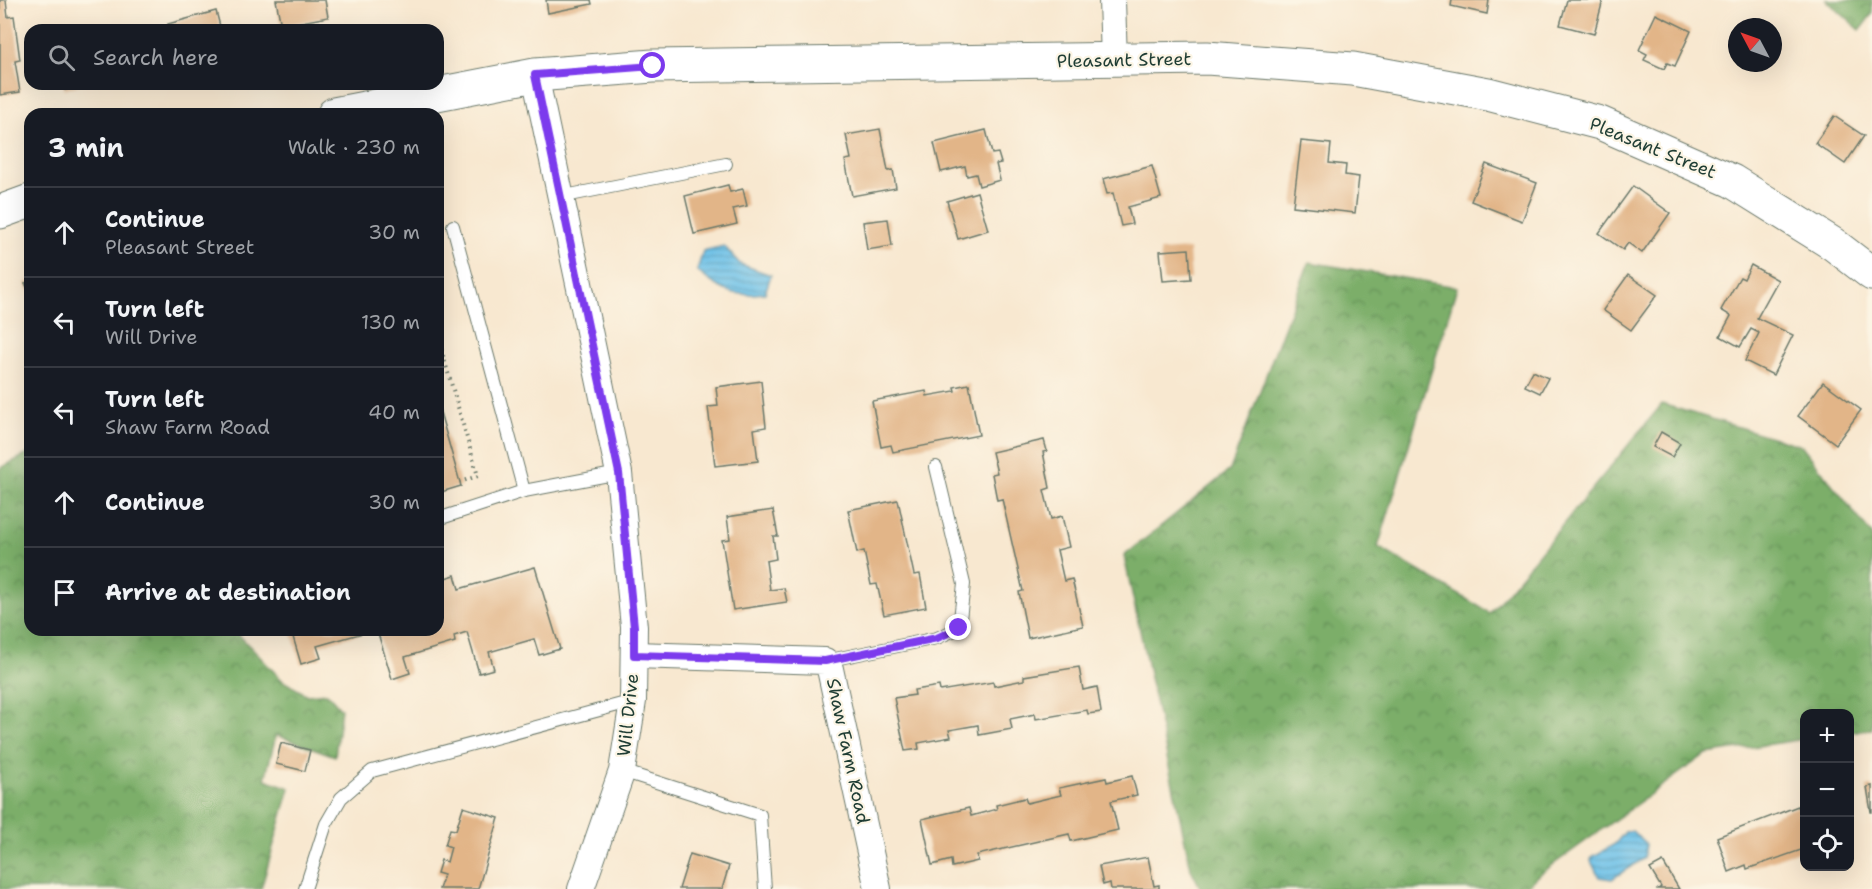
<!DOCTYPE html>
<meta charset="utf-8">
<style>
body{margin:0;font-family:"Shantell Sans",sans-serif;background:#242831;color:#f1f3f6}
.controls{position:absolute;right:18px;bottom:18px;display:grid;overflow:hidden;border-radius:12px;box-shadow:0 6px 24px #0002}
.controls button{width:54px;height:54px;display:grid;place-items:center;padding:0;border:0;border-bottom:2px solid #363941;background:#171b24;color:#f1f3f6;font:30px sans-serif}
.compass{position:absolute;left:1728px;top:18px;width:54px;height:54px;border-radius:50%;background:#171b24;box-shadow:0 6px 24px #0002;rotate:311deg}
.stop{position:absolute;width:18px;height:18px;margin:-14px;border:4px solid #7c3aed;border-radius:50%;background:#fff}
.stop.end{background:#7c3aed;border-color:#fff;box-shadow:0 2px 6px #0008}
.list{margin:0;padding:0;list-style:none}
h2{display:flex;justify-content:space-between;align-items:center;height:78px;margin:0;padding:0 24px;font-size:26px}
h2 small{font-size:20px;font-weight:400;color:#9ea1a6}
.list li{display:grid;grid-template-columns:39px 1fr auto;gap:18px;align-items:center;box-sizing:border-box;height:90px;padding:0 24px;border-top:2px solid #363941}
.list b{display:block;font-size:22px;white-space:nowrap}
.list p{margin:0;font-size:20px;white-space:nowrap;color:#9ea1a6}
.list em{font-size:20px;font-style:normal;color:#9ea1a6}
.icon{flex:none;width:33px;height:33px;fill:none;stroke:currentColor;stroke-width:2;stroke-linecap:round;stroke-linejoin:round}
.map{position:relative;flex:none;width:1872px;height:889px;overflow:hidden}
.search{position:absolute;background:#171b24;box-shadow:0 6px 24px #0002;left:24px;top:24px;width:420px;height:66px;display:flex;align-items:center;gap:15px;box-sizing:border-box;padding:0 21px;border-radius:18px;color:#9ea1a6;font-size:22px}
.panel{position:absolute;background:#171b24;box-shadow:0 6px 24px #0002;left:24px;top:108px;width:420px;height:528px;border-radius:18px}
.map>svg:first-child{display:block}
.forest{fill:url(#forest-crowns);stroke:#4d764e;stroke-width:1.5}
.water{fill:url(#water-rules);stroke:#467f8e;stroke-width:1.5}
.building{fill:#e2b588}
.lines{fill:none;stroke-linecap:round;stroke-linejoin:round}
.service-casing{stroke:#6b796b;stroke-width:14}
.minor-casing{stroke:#6b796b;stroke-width:28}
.secondary-casing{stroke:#6b796b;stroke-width:35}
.path{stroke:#6b796b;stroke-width:4;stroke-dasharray:1.5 4.5;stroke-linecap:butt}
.service{stroke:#fff;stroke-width:12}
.minor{stroke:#fff;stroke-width:26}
.secondary{stroke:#fff;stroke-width:33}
.route{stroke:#7c3aed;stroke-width:8}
.labels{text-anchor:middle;stroke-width:4.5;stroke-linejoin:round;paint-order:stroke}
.street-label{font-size:18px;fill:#1f3d34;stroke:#fcf5e5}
</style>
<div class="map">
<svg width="1872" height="889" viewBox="0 0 1872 889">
<defs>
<pattern id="forest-crowns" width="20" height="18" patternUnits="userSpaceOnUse" patternTransform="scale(1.5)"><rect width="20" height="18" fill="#7bae69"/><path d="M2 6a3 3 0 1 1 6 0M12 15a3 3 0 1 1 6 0" fill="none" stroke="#648f57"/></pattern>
<pattern id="water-rules" width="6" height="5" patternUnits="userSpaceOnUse" patternTransform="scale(1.5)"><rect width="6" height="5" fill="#6cc1e9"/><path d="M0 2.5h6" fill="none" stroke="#589ebe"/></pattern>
</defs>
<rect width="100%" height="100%" fill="#fcf5e5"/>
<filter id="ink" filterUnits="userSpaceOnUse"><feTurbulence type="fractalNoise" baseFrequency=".0167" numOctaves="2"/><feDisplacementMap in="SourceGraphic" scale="12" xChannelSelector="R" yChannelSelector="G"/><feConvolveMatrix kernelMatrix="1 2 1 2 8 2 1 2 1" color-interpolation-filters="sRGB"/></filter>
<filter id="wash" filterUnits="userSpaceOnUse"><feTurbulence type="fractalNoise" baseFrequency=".008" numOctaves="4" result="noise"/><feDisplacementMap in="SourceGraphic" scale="24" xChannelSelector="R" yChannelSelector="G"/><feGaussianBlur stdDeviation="1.35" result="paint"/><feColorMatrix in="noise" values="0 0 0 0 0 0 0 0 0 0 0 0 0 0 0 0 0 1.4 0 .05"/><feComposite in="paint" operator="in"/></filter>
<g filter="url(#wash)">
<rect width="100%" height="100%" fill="#f8e8d0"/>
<g class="forest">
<path d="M1826 0H1872V14L1860 30Z"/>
<path d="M1309 262 1457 287 1378 547 1490 613 1662 404 1802 446 1872 535V729L1850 732V714H1804V739L1706 754 1536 877 1524 889H1201L1191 869 1124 556 1230 470Z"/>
<path d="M30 453V630H234L283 681 307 695 327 693 341 709 335 756 276 735 265 779 290 788 261 889H0V468Z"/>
</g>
<g class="water">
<path d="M724 246 740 264 771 275 765 293C733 297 722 292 697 271L703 251Z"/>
<path d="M1632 831 1646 844 1644 858 1612 879 1599 877 1591 861 1592 857 1615 844 1625 832Z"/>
</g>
<g id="blocks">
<g class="building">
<path d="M0 0H6L8 17 14 16 20 60 15 61 20 92 0 95Z"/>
<path d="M276 0H325L328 17 281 26Z"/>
<path d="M546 0H591L592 4 548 13Z"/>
<path d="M1452 0H1489L1487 14 1451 6Z"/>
<path d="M1567 0H1603L1594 34 1560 25Z"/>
<path d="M216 11 221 30H170L168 24Z"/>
<path d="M1656 14 1691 31 1675 66 1667 63 1664 69 1644 60 1647 54 1639 50Z"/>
<path d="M63 84H80L65 90Z"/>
<path d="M1834 116 1864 136 1845 164 1815 143Z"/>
<path d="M880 129 888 171 893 170 896 188 852 196 845 160 851 159 846 135Z"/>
<path d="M986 130 992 154 998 153 1001 163 996 164 1000 180 979 186 976 174 967 176 965 166 941 172 934 143Z"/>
<path d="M1301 141 1331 144 1329 163 1346 165 1345 175 1359 177 1355 213 1293 206Z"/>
<path d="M1486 164 1537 183 1522 221 1471 201Z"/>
<path d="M1152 166 1161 198 1128 207 1132 224 1121 226 1113 193 1107 194 1103 179Z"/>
<path d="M728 185 730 192 743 189 747 206 733 209 737 224 694 234 685 196Z"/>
<path d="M1633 186 1670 213 1642 253 1628 243 1623 250 1599 233Z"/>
<path d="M977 192 988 230 958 239 947 201Z"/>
<path d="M888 219 892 246 867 250 863 222Z"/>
<path d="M1189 249 1191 279 1163 281 1160 251Z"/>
<path d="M1751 265 1778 280 1757 318 1793 335 1773 375 1745 361 1759 333 1751 329 1740 347 1720 336 1731 316 1721 310 1740 277 1744 279Z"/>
<path d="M1628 275 1657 295 1631 330 1603 310Z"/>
<path d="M30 281V294L25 283Z"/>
<path d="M1533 371 1548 378 1540 393 1525 386Z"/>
<path d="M761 381 766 427 754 429 758 461 715 466 708 407 718 406 716 387Z"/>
<path d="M1823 382 1861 410 1836 444 1798 416Z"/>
<path d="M969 384 979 435 893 452 891 445 881 447 872 401 926 391 927 396 955 391 954 387Z"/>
<path d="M438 405 461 486 438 493Z"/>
<path d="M1661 432 1680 443 1672 457 1653 447Z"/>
<path d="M1044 440 1047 451 1043 452 1050 488 1044 490 1051 519 1062 516 1069 547 1057 550 1064 581 1072 579 1083 626 1028 638 1019 592 1023 591 1002 499 997 500 992 474 997 473 992 452Z"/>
<path d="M898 500 914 575 920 574 926 607 884 615 877 584 871 585 864 551 857 553 848 510Z"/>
<path d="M773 510 778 536H773L776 559 766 561 770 590 784 588 787 602 733 610 722 540 730 539 727 517Z"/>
<path d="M535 567 560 649 539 655 534 639 489 652 494 669 479 673 467 632 454 636 455 642 405 657 410 673 392 679 377 630H438V573H441L442 579 455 575 459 589Z"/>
<path d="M291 630H370V631L317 646 321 658 301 664Z"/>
<path d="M1079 667 1083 690 1097 687 1101 712 1088 714 1087 710 1036 719 1035 714 1010 719 1012 729 979 735 978 725 949 730 951 737 918 743 919 749 905 751 894 698 915 695 914 690 939 686 940 691 993 682 994 686 1024 680V676Z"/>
<path d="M281 743 310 750 305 771 276 764Z"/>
<path d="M1132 776 1137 795 1111 801 1118 830 1071 841 1069 834 977 855 978 861 952 867 951 860 932 865 922 819 969 808 971 816 997 809 996 805 1025 798 1027 803 1061 795 1059 788 1106 778 1107 782Z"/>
<path d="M1872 786V812H1871L1867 787Z"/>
<path d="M1798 806 1804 824V849L1747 869 1746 865 1729 872 1717 837Z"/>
<path d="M463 807 499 818 478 889H439L444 875 437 873 441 860 447 862 451 847 445 845 450 829 456 830Z"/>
<path d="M690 854 729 866 722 889H679Z"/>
<path d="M1148 857 1154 886 1159 885V889H1111L1110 883 1103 885 1099 866Z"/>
<path d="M1663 862 1679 889H1658L1661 887 1650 869Z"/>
</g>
</g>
</g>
<g filter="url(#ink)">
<use href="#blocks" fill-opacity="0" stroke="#6b796b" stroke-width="1.5"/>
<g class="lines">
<defs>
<g id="service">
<path d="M560 197 726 164"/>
<path d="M453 226 524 491"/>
<path d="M438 519 524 491 619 473"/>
<path d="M825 661 937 638 959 628 964 584 936 467"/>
<path d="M622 771 760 815 765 889"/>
<path d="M305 889 326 824 341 798 372 771 633 701"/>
</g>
<g id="minor">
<path d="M1112 0 1114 60"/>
<path d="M535 75 619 473 634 627 633 701 622 771 581 889"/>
<path d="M634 655 825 661 830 669 878 889"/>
</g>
<g id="secondary">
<path d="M334 114 535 75 653 66 1207 58 1353 69 1488 94 1600 123 1732 181 1833 244 1872 274"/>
<path d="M0 212 30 201"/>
</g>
</defs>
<use href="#service" class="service-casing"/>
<use href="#minor" class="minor-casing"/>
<use href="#secondary" class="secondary-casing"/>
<path class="path" d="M438 338 478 476 460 482"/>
<use href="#service" class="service"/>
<use href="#minor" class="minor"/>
<use href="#secondary" class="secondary"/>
</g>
</g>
<g class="lines" filter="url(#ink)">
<path class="route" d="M653 66 535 75 619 473 634 627V655L825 661 937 638 959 628"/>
</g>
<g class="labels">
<g class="street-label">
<text transform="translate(1124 60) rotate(-1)" y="6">Pleasant Street</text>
<text transform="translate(1653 148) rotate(22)" y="6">Pleasant Street</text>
<text transform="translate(628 715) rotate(-84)" y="6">Will Drive</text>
<text transform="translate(848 751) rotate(78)" y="6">Shaw Farm Road</text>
</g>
</g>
</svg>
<div class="controls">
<button>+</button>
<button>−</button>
<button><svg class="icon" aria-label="locate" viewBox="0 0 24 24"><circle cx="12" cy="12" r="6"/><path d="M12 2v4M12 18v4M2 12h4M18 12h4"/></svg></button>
</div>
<svg class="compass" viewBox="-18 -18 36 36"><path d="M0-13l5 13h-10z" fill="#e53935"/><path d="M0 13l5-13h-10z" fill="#9ea1a6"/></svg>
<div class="stop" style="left:653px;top:66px"></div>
<div class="stop end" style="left:959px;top:628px"></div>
<div class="search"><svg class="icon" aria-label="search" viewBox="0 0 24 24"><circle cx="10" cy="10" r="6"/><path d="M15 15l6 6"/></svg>Search here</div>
<section class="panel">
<h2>3 min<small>Walk · 230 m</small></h2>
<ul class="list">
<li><svg class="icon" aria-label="ahead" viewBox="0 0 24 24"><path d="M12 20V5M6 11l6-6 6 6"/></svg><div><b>Continue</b><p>Pleasant Street</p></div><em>30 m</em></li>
<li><svg class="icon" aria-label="left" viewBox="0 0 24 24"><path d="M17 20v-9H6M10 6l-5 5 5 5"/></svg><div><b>Turn left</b><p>Will Drive</p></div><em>130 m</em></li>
<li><svg class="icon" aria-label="left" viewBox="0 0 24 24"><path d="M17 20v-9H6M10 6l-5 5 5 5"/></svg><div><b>Turn left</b><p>Shaw Farm Road</p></div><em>40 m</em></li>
<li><svg class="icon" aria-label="ahead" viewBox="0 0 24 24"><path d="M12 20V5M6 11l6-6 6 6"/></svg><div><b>Continue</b></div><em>30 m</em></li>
<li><svg class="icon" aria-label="arrive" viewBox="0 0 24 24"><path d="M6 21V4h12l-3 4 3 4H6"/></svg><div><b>Arrive at destination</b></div></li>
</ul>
</section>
</div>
